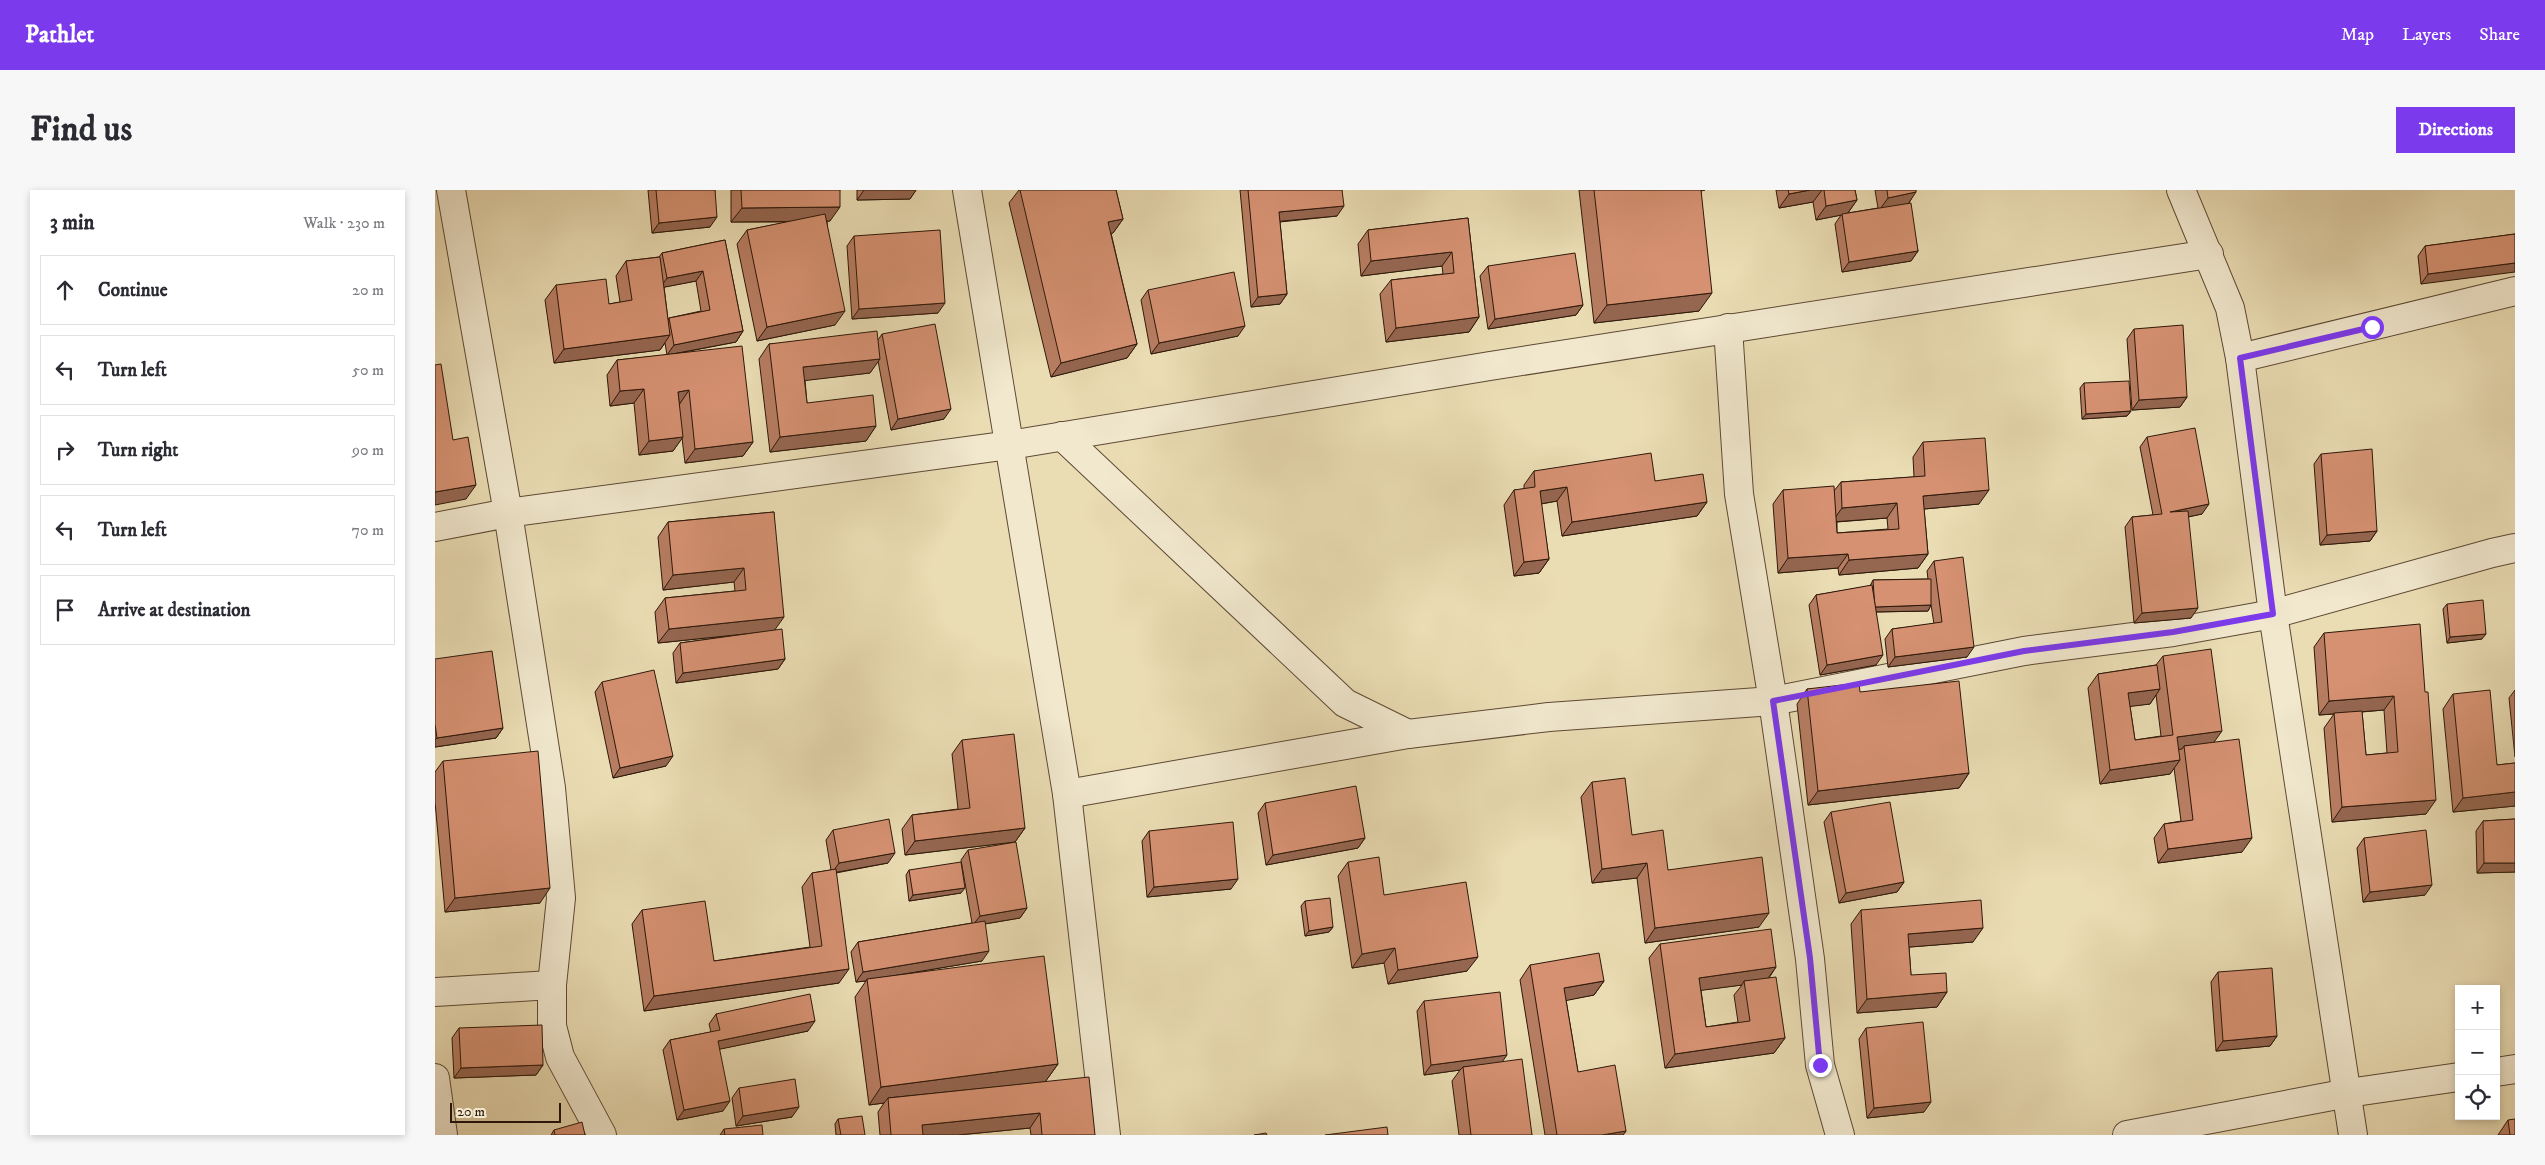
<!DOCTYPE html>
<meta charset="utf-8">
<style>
body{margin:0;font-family:"IM FELL DW Pica",serif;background:#f7f7f7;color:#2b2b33}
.controls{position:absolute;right:15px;bottom:15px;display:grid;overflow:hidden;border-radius:0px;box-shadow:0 2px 8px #0003}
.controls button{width:45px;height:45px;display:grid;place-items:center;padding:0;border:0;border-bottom:1px solid #e1e1e2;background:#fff;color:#2b2b33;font:25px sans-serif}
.scale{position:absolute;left:15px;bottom:12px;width:111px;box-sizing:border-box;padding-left:5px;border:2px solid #2e1809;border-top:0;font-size:14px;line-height:18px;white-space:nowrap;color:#2e1809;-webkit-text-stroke:4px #f1e8ce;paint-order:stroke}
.stop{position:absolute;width:15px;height:15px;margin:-11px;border:4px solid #7c3aed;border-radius:50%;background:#fff}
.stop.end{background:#7c3aed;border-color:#fff;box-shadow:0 1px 5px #0008}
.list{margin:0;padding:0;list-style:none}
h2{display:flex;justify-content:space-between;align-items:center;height:65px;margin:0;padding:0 20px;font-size:21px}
h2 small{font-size:16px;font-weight:400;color:#7c7c81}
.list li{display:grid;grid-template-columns:32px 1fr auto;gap:15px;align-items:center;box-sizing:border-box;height:70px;margin:0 10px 10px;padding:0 10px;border:1px solid #e1e1e2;border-radius:0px}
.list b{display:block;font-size:19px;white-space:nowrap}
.list em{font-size:16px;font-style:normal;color:#7c7c81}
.icon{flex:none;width:28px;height:28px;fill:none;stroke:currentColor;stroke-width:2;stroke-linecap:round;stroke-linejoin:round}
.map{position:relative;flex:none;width:2080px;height:945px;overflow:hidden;border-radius:0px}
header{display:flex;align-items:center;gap:30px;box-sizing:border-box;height:70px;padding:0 25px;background:#7c3aed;color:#fff}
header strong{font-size:24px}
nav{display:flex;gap:28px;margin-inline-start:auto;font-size:18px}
.intro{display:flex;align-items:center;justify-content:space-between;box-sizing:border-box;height:120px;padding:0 30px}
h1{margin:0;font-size:35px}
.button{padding:12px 22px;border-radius:0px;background:#7c3aed;color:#fff;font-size:18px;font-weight:700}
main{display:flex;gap:30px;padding:0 30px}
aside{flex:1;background:#fff;border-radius:0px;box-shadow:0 2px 8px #0003}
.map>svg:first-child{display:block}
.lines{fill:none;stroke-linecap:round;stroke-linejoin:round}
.minor-casing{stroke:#5d4934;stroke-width:30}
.minor{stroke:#f1e8ce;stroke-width:28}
.wall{fill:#b77d62;stroke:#2e1809;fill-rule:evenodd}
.shaded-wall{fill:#956650;stroke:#2e1809}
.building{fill:#d59172;stroke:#2e1809}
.route{stroke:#7c3aed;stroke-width:6}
</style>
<header>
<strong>Pathlet</strong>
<nav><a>Map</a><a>Layers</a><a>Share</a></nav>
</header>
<div class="intro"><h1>Find us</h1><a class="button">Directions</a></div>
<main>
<aside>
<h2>3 min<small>Walk · 230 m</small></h2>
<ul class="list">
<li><svg class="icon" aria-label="ahead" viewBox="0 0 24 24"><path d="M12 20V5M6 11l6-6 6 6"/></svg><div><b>Continue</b></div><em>20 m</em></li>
<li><svg class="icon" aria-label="left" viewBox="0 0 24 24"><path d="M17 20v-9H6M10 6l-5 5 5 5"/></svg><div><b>Turn left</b></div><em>50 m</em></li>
<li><svg class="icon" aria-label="right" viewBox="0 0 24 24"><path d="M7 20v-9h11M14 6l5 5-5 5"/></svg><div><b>Turn right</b></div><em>90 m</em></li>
<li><svg class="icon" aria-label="left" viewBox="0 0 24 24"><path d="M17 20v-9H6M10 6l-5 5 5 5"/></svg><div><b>Turn left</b></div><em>70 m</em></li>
<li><svg class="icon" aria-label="arrive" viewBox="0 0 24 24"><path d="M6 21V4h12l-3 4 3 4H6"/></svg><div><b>Arrive at destination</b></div></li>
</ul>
</aside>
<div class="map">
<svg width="2080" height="945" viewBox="0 0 2080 945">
<rect width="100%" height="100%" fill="#eadcb3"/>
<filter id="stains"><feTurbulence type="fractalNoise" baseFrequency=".004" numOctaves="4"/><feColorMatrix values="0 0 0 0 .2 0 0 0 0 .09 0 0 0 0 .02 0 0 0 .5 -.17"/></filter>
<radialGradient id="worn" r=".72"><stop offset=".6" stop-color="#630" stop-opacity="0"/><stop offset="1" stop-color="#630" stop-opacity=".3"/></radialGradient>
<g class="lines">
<defs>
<g id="minor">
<path d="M16 0 73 323 116 598 126 708 117 795V836L125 867 167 945"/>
<path d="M532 0 632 604 671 945"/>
<path d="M1746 0 1795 118 1805 168 1838 424 1918 945"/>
<path d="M1293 138 1304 304 1338 511 1375 769 1385 875 1405 945"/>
<path d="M1805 168 2080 101"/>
<path d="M627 246 910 513 973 544"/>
<path d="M0 337 73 323 575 255 1055 176 1774 64"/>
<path d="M632 604 973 544 1114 527 1338 511 1589 461 1738 442 1838 424 2057 363 2080 358"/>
<path d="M0 802 117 795"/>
<path d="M2061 882 2080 879"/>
<path d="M0 888 8 945"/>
<path d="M1692 945 1913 903 2024 887"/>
</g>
</defs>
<use href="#minor" class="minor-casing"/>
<use href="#minor" class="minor"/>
</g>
<g class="wall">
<path d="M213 0H280L275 37 217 43Z"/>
<path d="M296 0H405L395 31H392L400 135 322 151 302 54 312 40 353 32H296Z"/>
<path d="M422 0H481L475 9 422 10Z"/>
<path d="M584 0H681L688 29 678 43H676L702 154 692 168 616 187 574 13Z"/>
<path d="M805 0H907L902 26 845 32 852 104 845 114 816 117Z"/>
<path d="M1144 0H1270L1266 1 1264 121 1159 133Z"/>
<path d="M1341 0H1420L1422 10 1413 23 1443 18 1440 0H1481L1474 13 1483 61 1476 71 1407 82 1400 34 1406 25 1381 30 1378 12 1344 18Z"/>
<path d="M1033 28 1044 127 1034 142 951 152 945 104 956 90 1008 84 1007 76 926 86 923 54 933 40Z"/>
<path d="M2080 44 1986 94 1983 66 1990 56Z"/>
<path d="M419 46 503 123 417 129 412 56Z"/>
<path d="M290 50 308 141 301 152 239 164 318 252 308 266 250 273 247 248 238 261 204 265 199 213 175 216 172 185 182 170 232 165 230 153 225 160 119 173 110 110 121 95 174 114 185 112 181 86 191 71 224 67 227 63ZM261 91 266 121 234 128 233 130 229 97Z"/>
<path d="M1053 76 1148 115 1141 125 1053 139 1045 86Z"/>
<path d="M713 100 803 146 716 164 706 110Z"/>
<path d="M1699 139 1752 207 1745 217 1697 220 1692 149Z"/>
<path d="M447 144 509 229 456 240 443 171 435 183 370 190 372 213 441 236 431 251 335 262 324 169 334 154 443 150Z"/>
<path d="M1649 193 1696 221 1692 226 1647 229 1645 198Z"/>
<path d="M1712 247 1767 324 1753 327 1756 428 1699 433 1690 337 1697 327 1718 325 1705 257Z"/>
<path d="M1488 252 1544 314 1489 319 1493 364 1483 378 1404 385 1403 378 1343 383 1338 314 1348 300 1399 301 1406 292 1479 287 1478 267ZM1452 328 1453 339 1402 343V332Z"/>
<path d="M1886 264 1942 341 1935 351 1885 355 1879 274Z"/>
<path d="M1099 281 1220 291 1272 312 1262 326 1127 346 1122 311 1106 314 1114 369 1104 383 1079 386 1069 315 1079 300 1089 299V295Z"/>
<path d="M339 322 340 440 350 469 343 479 241 493 238 463 245 453 311 444 223 453 220 422 230 408 300 401 299 392 228 400 223 347 233 332Z"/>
<path d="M1499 371 1532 467 1453 477 1450 449 1457 439 1499 434 1496 415 1493 421 1441 422V475L1385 485 1374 415 1381 405 1435 396 1438 390 1493 389 1492 381Z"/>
<path d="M2012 414 2047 449 2012 453 2008 419Z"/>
<path d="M1889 443 1990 502 1991 624 1897 632 1889 538 1899 524 1884 525 1879 457ZM1949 520 1952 563 1931 565 1927 522Z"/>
<path d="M1728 466 1779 552 1807 662 1723 673 1719 648 1729 634 1746 631 1739 578 1735 584 1665 594 1653 498 1663 484 1721 475ZM1721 505 1726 546 1700 550 1695 516 1715 514Z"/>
<path d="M0 469 68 538 61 548 0 557Z"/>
<path d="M167 492 231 576 178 588 160 502Z"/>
<path d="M1372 499 1425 502 1534 583 1524 598 1373 615 1362 514Z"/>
<path d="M2080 500V567L2074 508Z"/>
<path d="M2018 504 2062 575 2080 573V616L2018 622 2008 519Z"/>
<path d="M527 550 590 638 580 652 470 665 467 639 477 625 523 619 517 564Z"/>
<path d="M8 571 105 713 10 722 0 612V582Z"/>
<path d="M1157 592 1197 645 1233 680 1324 737 1210 753 1202 688 1157 693 1146 607Z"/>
<path d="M830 613 930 648 923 658 831 675 823 623Z"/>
<path d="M1396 622 1469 692 1462 702 1404 713 1389 632Z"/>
<path d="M2080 629V682L2042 683 2041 641 2048 631Z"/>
<path d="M398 640 453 673 401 683 404 793 209 821 197 734 207 720 279 771 375 757 367 697 377 683 396 680 391 650Z"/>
<path d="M714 641 796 699 712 707 707 651Z"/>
<path d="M1929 648 1990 705 1928 712 1922 658Z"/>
<path d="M533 660 592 718 585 728 550 734 547 771 475 783 623 874 610 892 660 945H596L595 938 523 945H445L443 922 449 913 434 915 420 807 431 791 421 792 416 762 423 752 537 733 526 670Z"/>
<path d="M913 672 949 705 1032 781 953 794 949 773 917 778 903 686Z"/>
<path d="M474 680 526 703 474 711 471 685Z"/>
<path d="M870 711 898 737 894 742 870 746 866 716Z"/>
<path d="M1426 720 1538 752 1474 757 1476 785 1512 802 1502 817 1422 823 1416 734Z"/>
<path d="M1225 754 1341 777 1334 788 1350 848 1339 863 1230 878 1214 768ZM1307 795 1299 805 1303 832 1271 837 1266 800Z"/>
<path d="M1095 775 1169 791 1159 805 1131 810 1143 882 1191 941 1188 945H1110L1085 790Z"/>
<path d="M1783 782 1842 846 1835 856 1781 861 1776 792Z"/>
<path d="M989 811 1068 872 1097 945H1024L1017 891 1025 880 989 885 982 821Z"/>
<path d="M281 824 373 841 284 859 288 921 242 930 228 860 235 850 276 842 274 834Z"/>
<path d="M24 838 108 875 101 885 19 888 17 848Z"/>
<path d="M1431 838 1489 922 1432 928 1424 849Z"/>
<path d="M304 898 357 927 301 936 297 908Z"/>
<path d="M403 929 430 945H401L400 934Z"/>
<path d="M2073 930 2080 945H2063Z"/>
<path d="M289 939 290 945H285Z"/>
<path d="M119 940 150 945H116Z"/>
</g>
<g class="shaded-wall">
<path d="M429 0H481L475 9 422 10Z"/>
<path d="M1375 0H1387L1378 12 1344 18 1354 4Z"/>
<path d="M1481 2 1471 17 1443 22 1453 8Z"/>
<path d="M1422 10 1412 24 1381 30 1391 16Z"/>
<path d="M909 16 902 26 837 32 844 22Z"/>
<path d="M405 17 395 31 296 32 307 18Z"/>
<path d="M282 27 275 37 217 43 224 33Z"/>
<path d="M688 29 678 43 663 46 673 32Z"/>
<path d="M1483 61 1476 71 1407 82 1414 72Z"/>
<path d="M1017 62 1007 76 926 86 936 71Z"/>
<path d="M2080 73V82L1986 94 1993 84Z"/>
<path d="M268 81 261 91 225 98 232 88Z"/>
<path d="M1277 103 1264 121 1159 133 1172 115Z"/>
<path d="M852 104 845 114 816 117 823 107Z"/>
<path d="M510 113 503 123 417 129 424 119Z"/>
<path d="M1148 115 1141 125 1053 139 1060 129Z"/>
<path d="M410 121 400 135 322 151 332 137Z"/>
<path d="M1044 127 1034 142 951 152 961 138Z"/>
<path d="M810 136 803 146 716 164 724 153Z"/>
<path d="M308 141 301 152 232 165 239 155Z"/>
<path d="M235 145 225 160 119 173 129 159Z"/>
<path d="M702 154 692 168 616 187 626 173Z"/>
<path d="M445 169 435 183 358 192 368 177Z"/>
<path d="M209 199 199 213 175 216 185 201Z"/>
<path d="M254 200 244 215 243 202Z"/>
<path d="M1752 207 1745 217 1697 220 1704 210Z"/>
<path d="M516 219 509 229 456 240 463 229Z"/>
<path d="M1696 221 1692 226 1647 229 1651 224Z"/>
<path d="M441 236 431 251 335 262 345 247Z"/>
<path d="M248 247 238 261 204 265 214 251Z"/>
<path d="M318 252 308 266 250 273 260 259Z"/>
<path d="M41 295 31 309 0 315V302Z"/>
<path d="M1132 297 1122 311 1094 316 1105 301Z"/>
<path d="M1554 300 1544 314 1478 320 1488 306Z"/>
<path d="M1272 312 1262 326 1127 346 1137 332Z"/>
<path d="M1462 313 1452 328 1397 332 1407 318Z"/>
<path d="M1774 314 1767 324 1728 332 1735 322Z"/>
<path d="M1942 341 1935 351 1885 355 1892 345Z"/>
<path d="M1413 364 1403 378 1343 383 1353 368Z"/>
<path d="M1493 364 1483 378 1404 385 1414 370Z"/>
<path d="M1114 369 1104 383 1079 386 1089 372Z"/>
<path d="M309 378 299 392 228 400 238 385Z"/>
<path d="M1496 415 1493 421 1435 422 1439 417Z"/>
<path d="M1763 418 1756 428 1699 433 1707 423Z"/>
<path d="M349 427 339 441 223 453 234 439Z"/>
<path d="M2051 444 2047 449 2012 453 2015 447Z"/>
<path d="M1539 457 1532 467 1453 477 1460 467Z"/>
<path d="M1448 465 1441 475 1385 485 1392 475Z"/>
<path d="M350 469 343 479 241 493 248 483Z"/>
<path d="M1725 499 1715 514 1683 518 1693 503Z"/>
<path d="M1959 506 1949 520 1884 525 1894 511Z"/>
<path d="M68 538 61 548 0 557V550L2 548Z"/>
<path d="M1787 541 1777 555 1749 556 1747 559 1732 561 1742 547Z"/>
<path d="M238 566 231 576 178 588 185 578Z"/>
<path d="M1745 570 1735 584 1665 594 1675 580Z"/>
<path d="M1534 583 1524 598 1373 615 1383 601Z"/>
<path d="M2080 602V616L2018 622 2028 608Z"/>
<path d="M2001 610 1991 624 1897 632 1907 617Z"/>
<path d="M590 638 580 652 470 665 480 651Z"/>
<path d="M930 648 923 658 831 675 838 665Z"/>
<path d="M1817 648 1807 662 1723 673 1733 659Z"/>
<path d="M460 663 453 673 397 683 404 673Z"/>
<path d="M1212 673 1202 688 1157 693 1167 679Z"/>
<path d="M2049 673H2080V682L2042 683Z"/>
<path d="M803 689 796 699 712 707 719 697Z"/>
<path d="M1469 692 1462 702 1404 713 1411 703Z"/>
<path d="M1997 695 1990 705 1928 712 1935 702Z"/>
<path d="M115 698 105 713 10 722 20 708Z"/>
<path d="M530 698 526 703 474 711 478 705Z"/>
<path d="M592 718 585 728 537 736 545 726Z"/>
<path d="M1334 723 1324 737 1210 753 1220 738Z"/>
<path d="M898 737 894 742 870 746 874 741Z"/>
<path d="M1548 738 1538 752 1463 758 1473 744Z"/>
<path d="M960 758 949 773 917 778 927 764Z"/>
<path d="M554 761 547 771 433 790 432 789 431 791 421 792 428 782Z"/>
<path d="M1043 767 1032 781 953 794 963 780Z"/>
<path d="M1341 777 1331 791H1309L1307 795 1254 802 1264 788Z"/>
<path d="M414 779 404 793 209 821 219 806Z"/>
<path d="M1169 791 1159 805 1119 813 1129 798Z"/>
<path d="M1512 802 1502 817 1422 823 1432 809Z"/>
<path d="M380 831 373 841 276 861 283 851Z"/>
<path d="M1842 846 1835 856 1781 861 1788 851Z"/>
<path d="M1350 848 1339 863 1230 878 1240 864Z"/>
<path d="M1072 865 1065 875 1028 877 1025 880 989 885 996 875Z"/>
<path d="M623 874 610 892 453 908 449 913 434 915 446 897Z"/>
<path d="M108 875 101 885 19 888 26 878Z"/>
<path d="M295 911 288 921 242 930 249 920Z"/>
<path d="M1496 912 1489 922 1432 928 1439 918Z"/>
<path d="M364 917 357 927 301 936 308 926Z"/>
<path d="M605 923 595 938 523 945H480L487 935Z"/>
<path d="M1191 941 1188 945H1167Z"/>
</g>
<g class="building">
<path d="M221 0H280L282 27 224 33Z"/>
<path d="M306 0H405V17L307 18Z"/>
<path d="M585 0H681L688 29 673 32 702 154 626 173Z"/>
<path d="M813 0H907L909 16 844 22 852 104 823 107Z"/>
<path d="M1159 0H1266L1277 103 1172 115Z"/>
<path d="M1353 0H1375L1354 4Z"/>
<path d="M1389 0H1420L1422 10 1391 16Z"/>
<path d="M1452 0H1481V2L1453 8Z"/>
<path d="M1476 13 1483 61 1414 72 1407 24Z"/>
<path d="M390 24 410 121 332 137 312 40Z"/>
<path d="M1033 28 1044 127 961 138 956 90 1019 83 1017 62 936 71 933 40Z"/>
<path d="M505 40 510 113 424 119 419 46Z"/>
<path d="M2080 44V73L1993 84 1990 56Z"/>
<path d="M290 50 308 141 239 155 234 128 275 120 268 81 232 88 227 63Z"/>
<path d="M1140 63 1148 115 1060 129 1053 76Z"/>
<path d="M225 67 235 145 129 159 121 95 171 89 174 114 197 110 191 71Z"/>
<path d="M799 82 810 136 724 153 713 100Z"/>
<path d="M500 134 516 219 463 229 447 144Z"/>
<path d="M1748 135 1752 207 1704 210 1699 139Z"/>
<path d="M442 141 445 169 368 177 372 213 438 205 441 236 345 247 334 154Z"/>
<path d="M307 156 318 252 260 259 254 200 243 202 248 247 214 251 209 199 185 201 182 170Z"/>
<path d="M6 174 18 250 33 247 41 295 0 302V175Z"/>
<path d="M1694 191 1696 221 1651 224 1649 193Z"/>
<path d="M1760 238 1774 314 1735 322 1753 321 1763 418 1707 423 1697 327 1727 324 1712 247Z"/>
<path d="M1550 248 1554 300 1488 306 1493 364 1414 370 1413 364 1353 368 1348 300 1399 296 1402 343 1464 339 1462 313 1407 318 1406 292 1490 286 1488 252Z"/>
<path d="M1937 259 1942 341 1892 345 1886 264Z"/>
<path d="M1216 263 1220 291 1268 284 1272 312 1137 332 1132 297 1105 301 1114 369 1089 372 1079 300 1100 297 1099 281Z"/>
<path d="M339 322 349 427 234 439 230 408 311 400 309 378 238 385 233 332Z"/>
<path d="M1528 367 1539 457 1460 467 1457 439 1507 432 1499 371Z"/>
<path d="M1496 389V415L1440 417 1439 405 1438 390Z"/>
<path d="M1437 395 1448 465 1392 475 1381 405Z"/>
<path d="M2048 410 2051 444 2015 447 2012 414Z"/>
<path d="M1985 434 1990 502H1993L2001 610 1907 617 1899 523 1927 521 1931 565 1963 562 1959 506 1894 511 1889 443Z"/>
<path d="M347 439 350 469 248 483 245 453Z"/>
<path d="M1776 459 1787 541 1742 547 1745 570 1675 580 1663 484 1722 475 1725 499 1693 503 1700 550 1738 545 1728 466Z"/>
<path d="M57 461 68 538 2 548 0 534V469Z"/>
<path d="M219 480 238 566 185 578 167 492Z"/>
<path d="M1524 491 1534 583 1383 601 1372 499 1424 493 1425 502Z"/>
<path d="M2055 500 2062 575 2080 573V602L2028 608 2018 504Z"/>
<path d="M579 544 590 638 480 651 477 625 535 618 527 550Z"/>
<path d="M1804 549 1817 648 1733 659 1729 634 1758 630 1749 556Z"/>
<path d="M103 561 115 698 20 708 8 571Z"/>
<path d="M1190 588 1197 645 1228 640 1233 680 1327 667 1334 723 1220 738 1212 673 1167 679 1157 592Z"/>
<path d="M921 596 930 648 838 665 830 613Z"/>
<path d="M1455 612 1469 692 1411 703 1396 622Z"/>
<path d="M454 629 460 663 404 673 398 640Z"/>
<path d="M2080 629V673H2049L2048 631Z"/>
<path d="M798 632 803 689 719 697 714 641Z"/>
<path d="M1991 640 1997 695 1935 702 1929 648Z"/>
<path d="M581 652 592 718 545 726 533 660Z"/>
<path d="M944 667 949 705 1031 692 1043 767 963 780 960 758 927 764 913 672Z"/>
<path d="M526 672 530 698 478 705 474 680Z"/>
<path d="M401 679 414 779 219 806 207 720 270 711 279 771 387 756 377 683Z"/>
<path d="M895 708 898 737 874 741 870 711Z"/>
<path d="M1546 710 1548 738 1473 744 1476 785 1511 783 1512 802 1432 809 1426 720Z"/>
<path d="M550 731 554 761 428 782 423 752Z"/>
<path d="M1336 739 1341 777 1264 788 1271 837 1315 831 1309 791 1341 787 1350 848 1240 864 1225 754Z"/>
<path d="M1164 763 1169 791 1129 798 1143 882 1180 875 1191 941 1167 945H1122L1095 775Z"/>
<path d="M609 766 623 874 446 897 432 789Z"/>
<path d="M1837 778 1842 846 1788 851 1783 782Z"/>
<path d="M1065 802 1072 865 996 875 989 811Z"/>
<path d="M375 804 380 831 283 851 295 911 249 920 235 850 285 840 281 824Z"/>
<path d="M1488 832 1496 912 1439 918 1431 838Z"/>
<path d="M107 835 108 875 26 878 24 838Z"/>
<path d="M1087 869 1097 945H1036L1028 877Z"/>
<path d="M654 887 660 945H607L605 923 487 935 488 945H456L453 908Z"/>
<path d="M360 889 364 917 308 926 304 898Z"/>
<path d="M427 926 430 945H406L403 929Z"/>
<path d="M2080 929V945H2075L2073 930Z"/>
<path d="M147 932 150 945H120L119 940Z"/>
<path d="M327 935 328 945H290L289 939Z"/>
<path d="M952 937 953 945H890Z"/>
<path d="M831 943 832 945H819Z"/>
</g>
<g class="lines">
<path class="route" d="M1385 875 1375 768 1338 511 1589 461 1738 442 1838 424 1805 168 1937 137"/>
</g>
<rect width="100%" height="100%" filter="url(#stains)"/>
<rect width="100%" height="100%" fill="url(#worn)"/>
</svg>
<div class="controls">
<button>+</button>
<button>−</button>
<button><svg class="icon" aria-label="locate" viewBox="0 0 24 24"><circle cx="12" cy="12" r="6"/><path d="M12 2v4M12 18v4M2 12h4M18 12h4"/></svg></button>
</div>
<div class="scale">20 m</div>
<div class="stop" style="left:1937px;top:137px"></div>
<div class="stop end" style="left:1385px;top:875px"></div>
</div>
</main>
